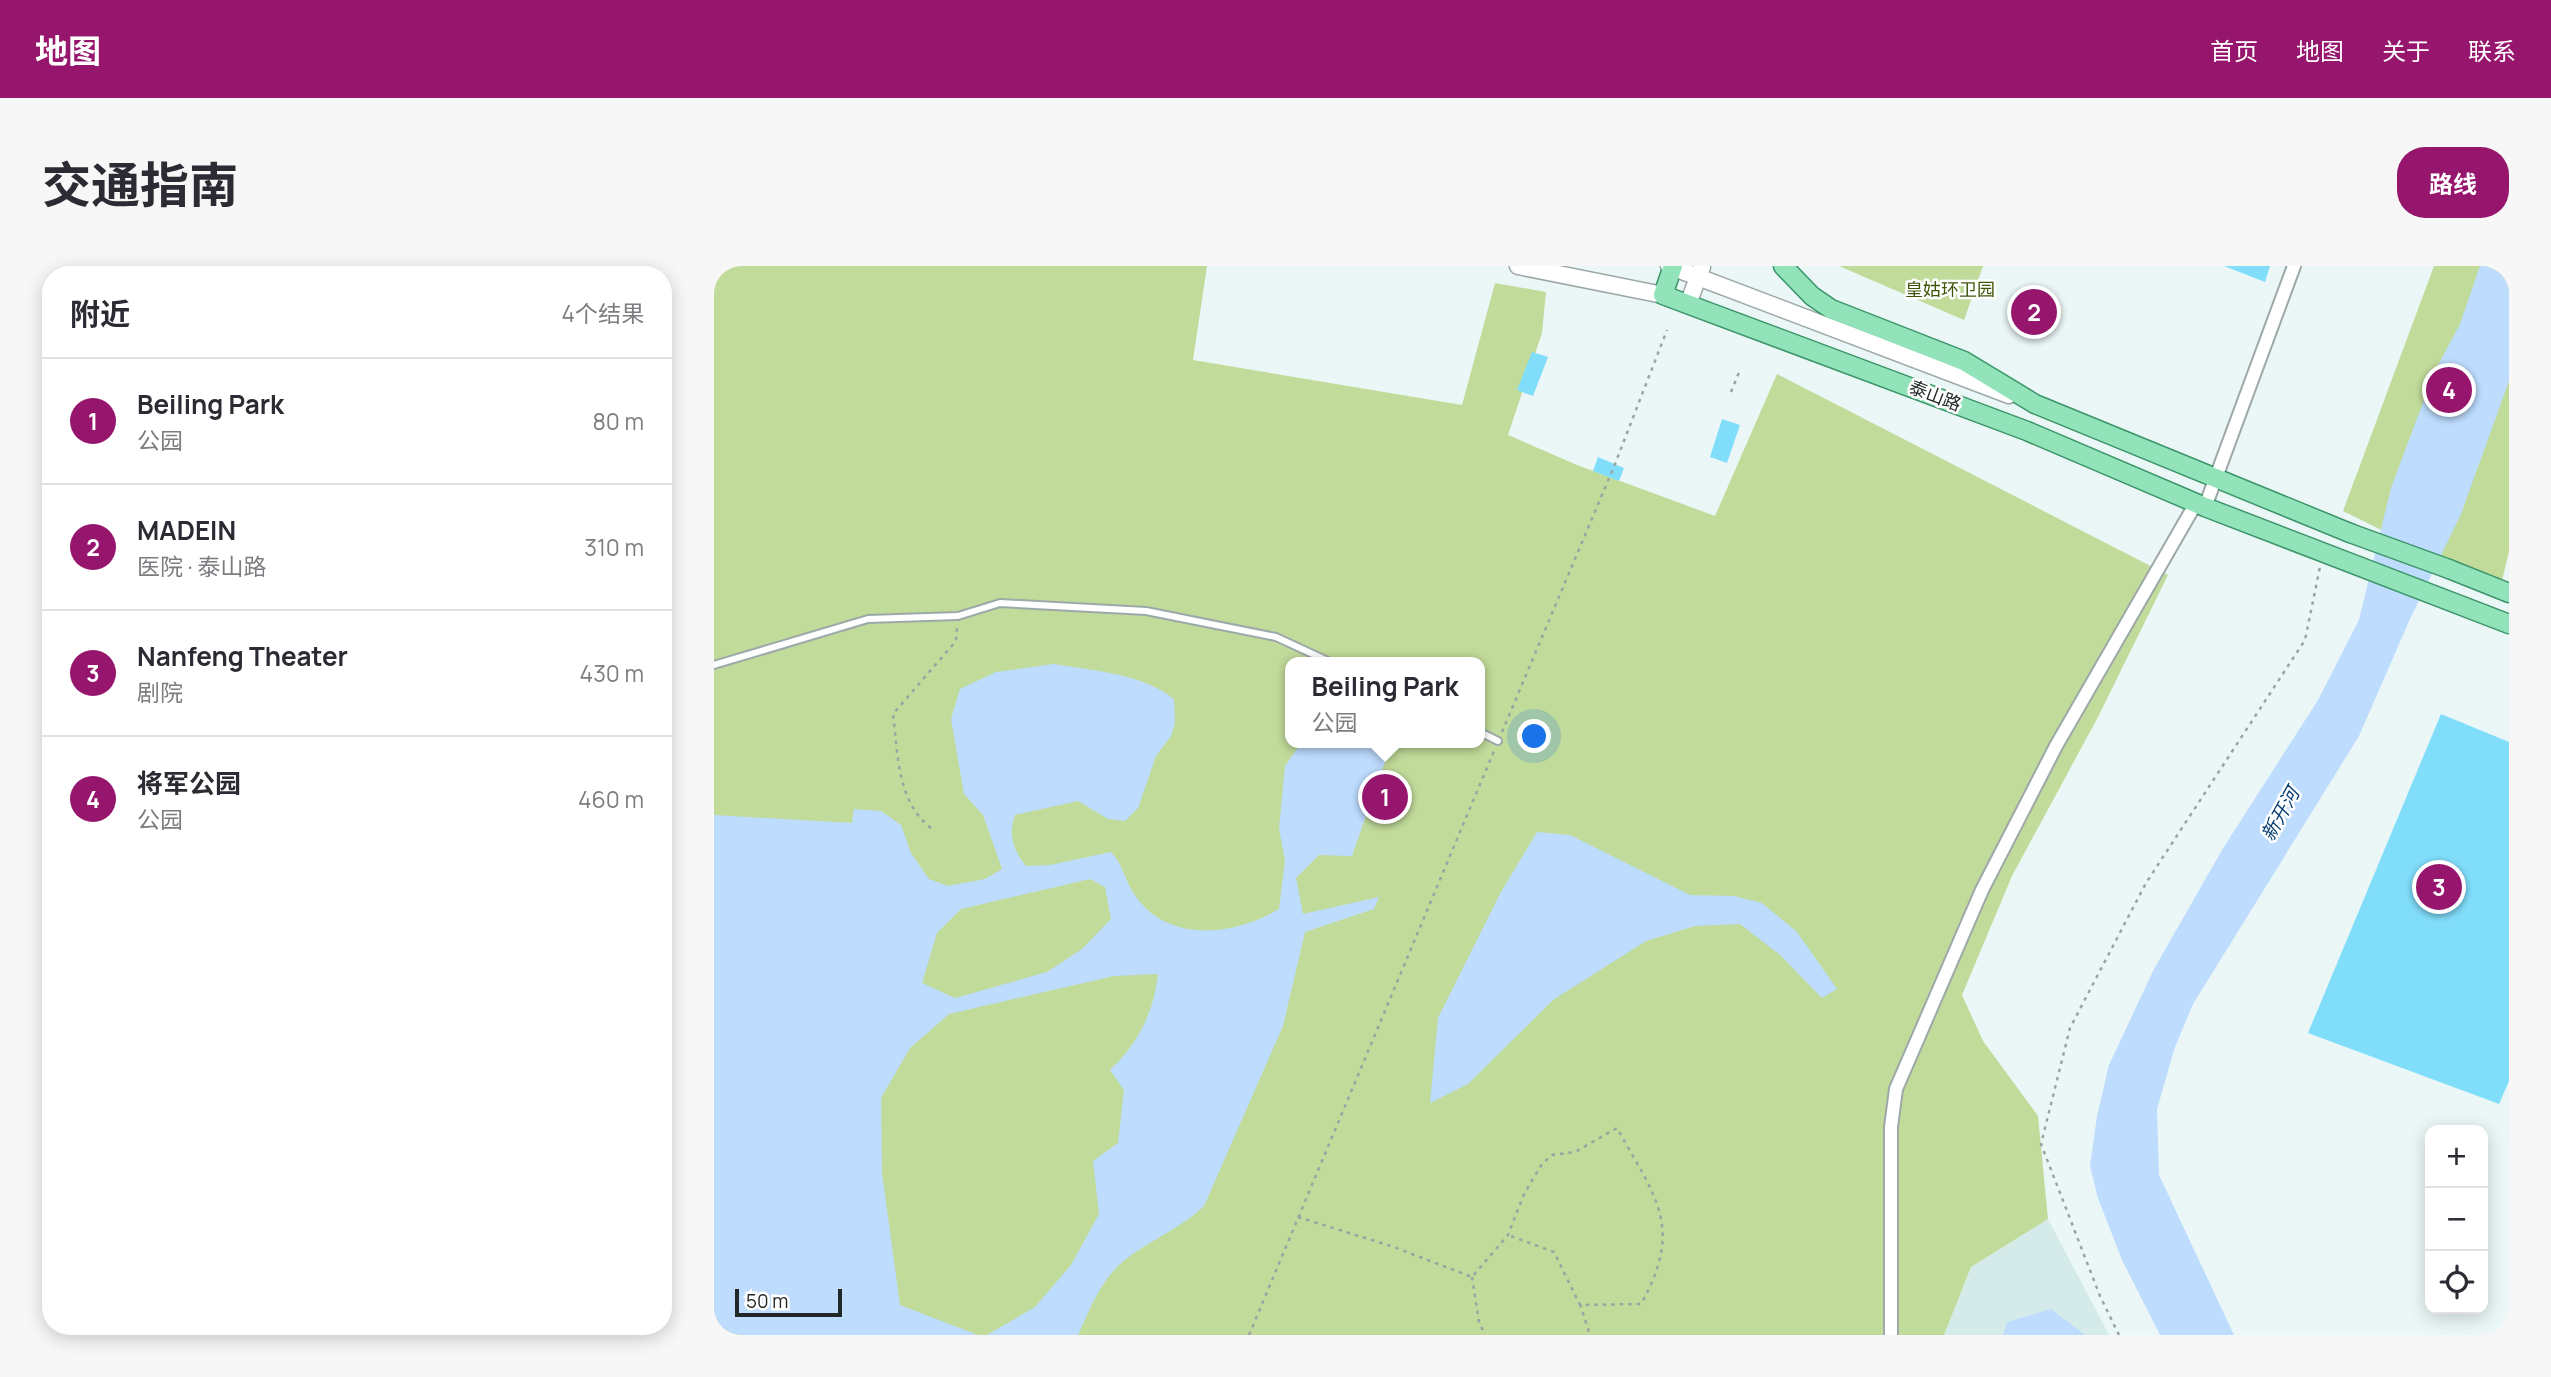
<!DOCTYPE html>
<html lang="zh">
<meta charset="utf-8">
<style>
body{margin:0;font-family:Manrope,"Noto Sans SC",sans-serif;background:#f7f7f7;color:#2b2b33}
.controls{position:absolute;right:21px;bottom:21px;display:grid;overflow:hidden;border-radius:14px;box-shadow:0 4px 18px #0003}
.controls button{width:63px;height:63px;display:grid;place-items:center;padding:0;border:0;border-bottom:2px solid #e1e1e2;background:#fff;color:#2b2b33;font:35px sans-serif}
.scale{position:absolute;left:21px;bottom:18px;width:107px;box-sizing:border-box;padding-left:7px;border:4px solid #222827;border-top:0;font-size:19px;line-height:24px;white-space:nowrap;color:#222827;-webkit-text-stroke:5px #fff;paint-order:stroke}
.you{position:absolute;left:821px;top:471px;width:24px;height:24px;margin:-18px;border:5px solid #fff;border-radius:50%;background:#1a73e8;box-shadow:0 0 0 10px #1a73e833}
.badge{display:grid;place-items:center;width:46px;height:46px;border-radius:50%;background:#96156d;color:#fff;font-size:23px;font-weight:700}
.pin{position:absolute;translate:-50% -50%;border:4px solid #fff;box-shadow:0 2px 7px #0006}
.popup{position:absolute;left:571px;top:391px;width:200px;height:91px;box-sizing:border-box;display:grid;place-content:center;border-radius:14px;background:#fff;filter:drop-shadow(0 2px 5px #0005);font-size:23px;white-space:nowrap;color:#7c7c81}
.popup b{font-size:26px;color:#2b2b33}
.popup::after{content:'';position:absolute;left:50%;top:100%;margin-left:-14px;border:14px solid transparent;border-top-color:#fff}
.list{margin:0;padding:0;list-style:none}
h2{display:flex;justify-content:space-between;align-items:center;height:91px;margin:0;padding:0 28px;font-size:30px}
h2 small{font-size:23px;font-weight:400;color:#7c7c81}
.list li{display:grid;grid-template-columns:46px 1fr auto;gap:21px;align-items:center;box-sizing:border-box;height:126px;padding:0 28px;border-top:2px solid #e1e1e2}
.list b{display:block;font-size:26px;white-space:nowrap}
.list p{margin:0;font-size:23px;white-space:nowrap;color:#7c7c81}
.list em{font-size:23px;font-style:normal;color:#7c7c81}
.icon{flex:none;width:38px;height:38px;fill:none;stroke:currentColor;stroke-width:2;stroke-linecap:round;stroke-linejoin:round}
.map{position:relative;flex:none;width:1795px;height:1069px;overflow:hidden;border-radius:28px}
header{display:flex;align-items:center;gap:42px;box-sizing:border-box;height:98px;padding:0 35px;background:#96156d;color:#fff}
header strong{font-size:33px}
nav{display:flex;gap:38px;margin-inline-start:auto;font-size:24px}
.intro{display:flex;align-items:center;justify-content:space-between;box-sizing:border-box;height:168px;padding:0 42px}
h1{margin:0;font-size:49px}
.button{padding:18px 32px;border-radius:28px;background:#96156d;color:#fff;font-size:24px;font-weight:700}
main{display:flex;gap:42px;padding:0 42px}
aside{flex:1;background:#fff;border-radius:28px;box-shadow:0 4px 18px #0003}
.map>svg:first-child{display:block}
.built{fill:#d4ebe9}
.green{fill:#c1db9a;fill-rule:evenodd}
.water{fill:#bddcfe;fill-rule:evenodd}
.building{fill:#81defb}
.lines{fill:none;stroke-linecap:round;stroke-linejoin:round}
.service-casing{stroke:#9ca9a8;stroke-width:10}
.minor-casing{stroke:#9ca9a8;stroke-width:16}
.secondary-casing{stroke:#9ca9a8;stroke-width:19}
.primary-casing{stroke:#3c9569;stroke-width:21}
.path{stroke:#9aa4a3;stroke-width:2.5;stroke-dasharray:3.5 5;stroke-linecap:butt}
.service{stroke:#fff;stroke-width:6}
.minor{stroke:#fff;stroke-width:12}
.secondary{stroke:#fff;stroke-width:16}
.primary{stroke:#92e3ba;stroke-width:18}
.primary-bridge-casing{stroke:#3c9569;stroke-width:21;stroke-linecap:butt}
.primary-bridge{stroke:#92e3ba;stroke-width:18}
.labels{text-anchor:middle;stroke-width:5;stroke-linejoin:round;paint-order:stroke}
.park-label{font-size:18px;fill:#3f5608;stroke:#fff}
.street-label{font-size:18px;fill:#222827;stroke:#fff}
.water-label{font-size:19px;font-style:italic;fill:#043e70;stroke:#fff}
</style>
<header>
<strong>地图</strong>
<nav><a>首页</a><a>地图</a><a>关于</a><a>联系</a></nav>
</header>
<div class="intro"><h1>交通指南</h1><a class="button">路线</a></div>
<main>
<aside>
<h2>附近<small>4个结果</small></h2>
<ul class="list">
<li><span class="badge">1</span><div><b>Beiling Park</b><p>公园</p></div><em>80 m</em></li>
<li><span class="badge">2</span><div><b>MADEIN</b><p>医院 · 泰山路</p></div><em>310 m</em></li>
<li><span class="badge">3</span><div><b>Nanfeng Theater</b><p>剧院</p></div><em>430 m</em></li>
<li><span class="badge">4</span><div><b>将军公园</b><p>公园</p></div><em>460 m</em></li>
</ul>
</aside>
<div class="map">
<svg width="1795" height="1069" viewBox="0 0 1795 1069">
<rect width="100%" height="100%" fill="#eaf7f6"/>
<path class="built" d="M1334 953 1395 1069H1230L1257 1001Z"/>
<g class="green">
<path d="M0 0H493L479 94 748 139 781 17 832 26 828 67 794 169 863 199 1001 250 1063 108 1454 309 1384 451 1298 610 1248 729 1269 775 1324 850 1334 953 1257 1001 1230 1069H0ZM576 396H766V477H576Z"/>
<path d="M1125 0H1269L1250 54Z"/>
<path d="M1720 0H1795V285L1786 323 1629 245Z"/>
</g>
<g class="water">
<path d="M1766 0H1795V115L1747 248 1696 353 1645 470 1479 738 1461 781 1443 843 1445 909 1520 1069H1446L1408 994 1384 932 1376 900 1383 850 1395 799 1440 703 1508 584 1604 434 1645 354 1677 222 1720 107 1746 58Z"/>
<path d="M340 398C380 405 427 407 460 433L461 457 457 470 442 490 424 542 411 555 394 553 364 535 301 549C294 569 299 584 312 600L336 599 397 586C410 600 410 613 420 628 453 678 520 670 565 643L571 594 565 563 571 500 587 477H668L674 487 638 590 605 589 582 612 589 648 665 631 660 643 591 666 569 760 490 940C465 964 431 976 405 999 385 1018 375 1045 364 1069H273L321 1041 357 999 385 948 379 895 404 877 410 824 396 804C424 778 440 746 444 708L400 710 235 748 196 782 167 832 168 907 186 1039 264 1069H0V549L138 557 140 543 167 545 187 559 197 587 215 613 234 620 271 613 288 603 269 549 250 528 237 453 246 423 282 406ZM376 613 391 621 397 653 368 683 333 706 241 732 208 717 223 667 247 643Z"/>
<path d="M823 566 856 569 976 629 1020 630 1048 637 1083 666 1123 723 1108 732 1066 689 1026 658 981 660 932 675 839 734 754 818 716 837 724 752 787 626Z"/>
<path d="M1337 1043 1371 1069H1289L1293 1056Z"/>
</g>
<g class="building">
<path d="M1510 0H1556L1551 16Z"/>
<path d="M818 86 834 91 819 130 803 124Z"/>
<path d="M1008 153 1026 159 1013 197 996 191Z"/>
<path d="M884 191 910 202 905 215 879 205Z"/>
<path d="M1727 448 1795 476V815L1785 838 1594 767Z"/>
</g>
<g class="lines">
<defs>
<g id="service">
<path d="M0 399 154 353 244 350 286 337 432 345 562 371 616 396"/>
<path d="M766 466 784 475"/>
</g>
<g id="minor">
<path d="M1491 241 1580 0"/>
<path d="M1177 1069V861L1182 823 1268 624 1342 480 1482 237"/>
</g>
<g id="secondary">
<path d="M804 0 949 29"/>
<path d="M955 0 1295 129"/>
<path d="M974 38 988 1"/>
</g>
<g id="primary">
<path d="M959 0 949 29 1313 165 1491 241 1795 358"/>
<path d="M1069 0 1098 30 1117 43 1250 95 1321 138 1636 267"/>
<path d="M1735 303 1795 327"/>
</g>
</defs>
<use href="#service" class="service-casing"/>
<use href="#minor" class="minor-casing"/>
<use href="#secondary" class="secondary-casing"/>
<use href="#primary" class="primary-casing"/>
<g class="path">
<path d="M1017 126 1026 104"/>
<path d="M788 466 901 198 953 64"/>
<path d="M217 562C183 536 184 488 179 448L242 375 243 360"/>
<path d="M584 951 677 980 758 1011 794 969 810 928 828 898 838 889 861 886 903 862C942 932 970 961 927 1038L866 1039 840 986 794 969"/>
<path d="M758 1011 765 1056 771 1069"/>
<path d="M866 1038 876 1069"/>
<path d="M535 1069 780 485"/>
<path d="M1405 1069 1386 1030 1327 878 1356 762 1432 617 1591 374 1606 301"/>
</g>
<use href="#service" class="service"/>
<use href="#minor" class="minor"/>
<use href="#secondary" class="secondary"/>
<use href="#primary" class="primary"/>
<defs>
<path id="primary-bridge" d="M1636 267 1735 303"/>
</defs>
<use href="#primary-bridge" class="primary-bridge-casing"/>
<use href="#primary-bridge" class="primary-bridge"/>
</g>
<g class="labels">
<g class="park-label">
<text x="1236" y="30">皇姑环卫园</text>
</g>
<g class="street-label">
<text transform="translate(1221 130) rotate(21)" y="6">泰山路</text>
</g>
<g class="water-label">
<text transform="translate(1566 548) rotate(-61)" y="7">新开河</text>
</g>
</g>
</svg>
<div class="controls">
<button>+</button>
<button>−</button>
<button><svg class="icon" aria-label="locate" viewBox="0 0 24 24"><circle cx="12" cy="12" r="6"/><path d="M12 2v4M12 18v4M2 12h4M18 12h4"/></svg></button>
</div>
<div class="scale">50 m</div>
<div class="you"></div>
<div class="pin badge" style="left:671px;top:531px">1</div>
<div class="popup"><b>Beiling Park</b>公园</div>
<div class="pin badge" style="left:1320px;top:46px">2</div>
<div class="pin badge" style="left:1725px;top:621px">3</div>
<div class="pin badge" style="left:1735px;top:124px">4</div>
</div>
</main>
